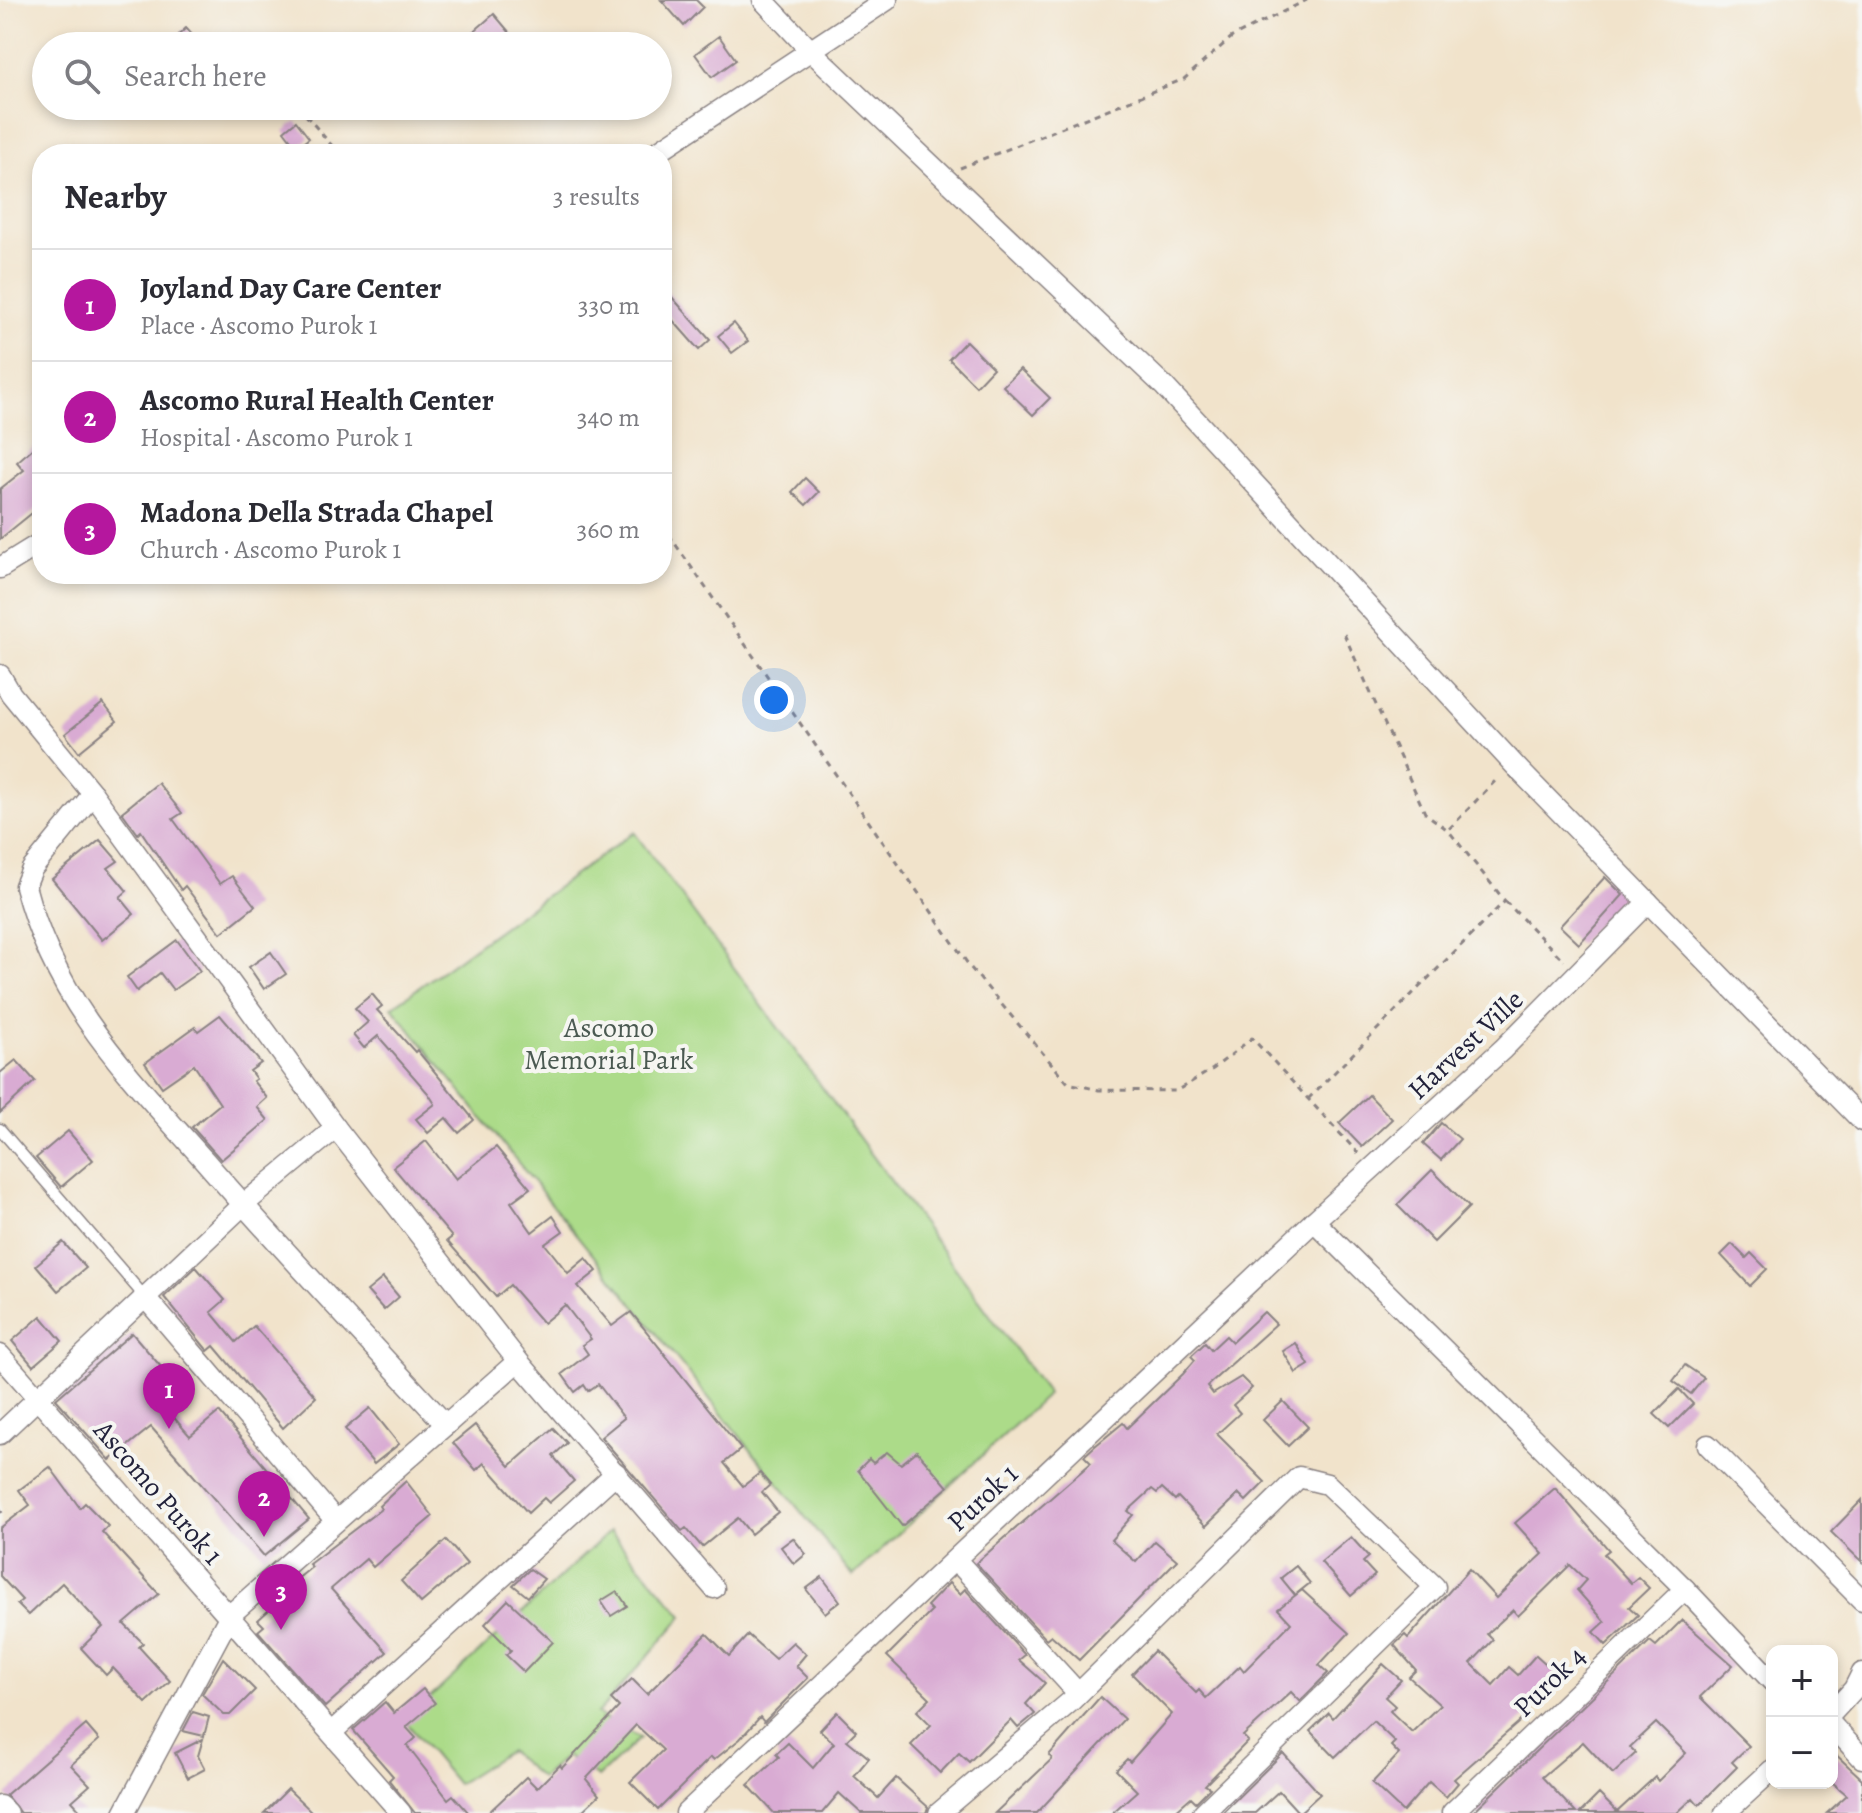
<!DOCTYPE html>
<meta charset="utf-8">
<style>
body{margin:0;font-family:Alegreya,serif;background:#f2f2f3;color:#2b2b33}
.controls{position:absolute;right:24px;bottom:24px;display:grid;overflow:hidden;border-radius:16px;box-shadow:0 4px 12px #0003}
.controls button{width:72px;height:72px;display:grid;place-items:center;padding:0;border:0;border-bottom:2px solid #e1e1e2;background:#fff;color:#2b2b33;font:40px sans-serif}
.you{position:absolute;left:774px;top:700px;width:28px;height:28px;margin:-20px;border:6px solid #fff;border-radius:50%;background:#1a73e8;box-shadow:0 0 0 12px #1a73e833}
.badge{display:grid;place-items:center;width:52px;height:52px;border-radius:50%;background:#b5179e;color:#fff;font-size:26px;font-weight:700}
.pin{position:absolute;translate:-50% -66px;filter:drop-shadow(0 2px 4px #0008)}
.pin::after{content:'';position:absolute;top:42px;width:28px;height:24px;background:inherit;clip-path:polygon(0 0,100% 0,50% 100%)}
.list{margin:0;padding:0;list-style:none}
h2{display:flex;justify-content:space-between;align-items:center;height:104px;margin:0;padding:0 32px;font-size:34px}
h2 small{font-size:26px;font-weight:400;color:#7c7c81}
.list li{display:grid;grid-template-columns:52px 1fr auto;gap:24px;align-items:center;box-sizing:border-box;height:112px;padding:0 32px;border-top:2px solid #e1e1e2}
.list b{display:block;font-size:30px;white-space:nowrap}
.list p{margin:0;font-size:26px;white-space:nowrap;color:#7c7c81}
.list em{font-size:26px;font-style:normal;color:#7c7c81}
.icon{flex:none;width:44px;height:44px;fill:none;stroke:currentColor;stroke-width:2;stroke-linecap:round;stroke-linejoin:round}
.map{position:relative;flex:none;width:1862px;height:1813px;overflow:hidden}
.search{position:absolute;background:#fff;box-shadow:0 4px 12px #0003;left:32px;top:32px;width:640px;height:88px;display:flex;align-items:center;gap:20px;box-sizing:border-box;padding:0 28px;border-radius:44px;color:#7c7c81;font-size:30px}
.panel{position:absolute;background:#fff;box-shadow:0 4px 12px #0003;left:32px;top:144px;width:640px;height:440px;border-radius:32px}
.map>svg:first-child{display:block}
.green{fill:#acdb89;stroke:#677e62;stroke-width:2}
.building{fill:#d9abd3}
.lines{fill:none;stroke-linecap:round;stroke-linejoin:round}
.lane-casing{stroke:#8a8283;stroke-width:13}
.street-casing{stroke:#8a8283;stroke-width:23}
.path{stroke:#8a8283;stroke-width:3;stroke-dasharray:6 6;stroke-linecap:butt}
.lane{stroke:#fff;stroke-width:10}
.street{stroke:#fff;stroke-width:20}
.labels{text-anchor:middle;stroke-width:8;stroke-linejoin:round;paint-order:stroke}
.park-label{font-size:28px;fill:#4b5a52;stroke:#f6f6f2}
.street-label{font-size:28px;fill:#22223b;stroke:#f6f6f2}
</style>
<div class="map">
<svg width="1862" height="1813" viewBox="0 0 1862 1813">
<rect width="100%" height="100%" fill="#f6f6f2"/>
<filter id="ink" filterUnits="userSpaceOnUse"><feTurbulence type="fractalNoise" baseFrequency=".0125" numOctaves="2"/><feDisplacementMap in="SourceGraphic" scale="16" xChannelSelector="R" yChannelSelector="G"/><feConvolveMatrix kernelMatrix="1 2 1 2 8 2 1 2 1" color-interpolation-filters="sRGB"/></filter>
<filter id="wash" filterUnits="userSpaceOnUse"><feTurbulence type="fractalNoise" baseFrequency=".006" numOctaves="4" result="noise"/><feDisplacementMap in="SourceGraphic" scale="32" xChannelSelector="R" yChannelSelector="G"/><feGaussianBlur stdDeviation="1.8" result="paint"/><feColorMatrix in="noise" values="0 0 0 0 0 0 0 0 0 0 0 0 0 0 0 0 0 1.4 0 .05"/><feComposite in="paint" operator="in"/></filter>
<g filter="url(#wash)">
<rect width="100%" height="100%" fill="#f1e3cb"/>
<g class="green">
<path d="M634 832 1048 1394 853 1576 392 1007Z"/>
<path d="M610 1531 683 1616 597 1714 640 1738 598 1777 566 1756 541 1778 509 1751 457 1784 405 1721Z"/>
</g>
<g id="blocks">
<g class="building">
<path d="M661 0H696L703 7 684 26Z"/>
<path d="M494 14 521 46H483L472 33Z"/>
<path d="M186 28 202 46H167Z"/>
<path d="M719 36 736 60 712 77 695 54Z"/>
<path d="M296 121 309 138 297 148 284 131Z"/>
<path d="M662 286 710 340 699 350 662 308Z"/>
<path d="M734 323 748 341 732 353 718 336Z"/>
<path d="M966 341 993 368 976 386 949 359Z"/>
<path d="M1020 369 1050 398 1033 415 1003 386Z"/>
<path d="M42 440V505L0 539V489L24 470 17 462Z"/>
<path d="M805 478 819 492 806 505 792 492Z"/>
<path d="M103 703 117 721 79 752 65 734Z"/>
<path d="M158 783 182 813 173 819 220 884 232 876 255 906 221 933 185 886 181 890 141 831 138 834 122 812Z"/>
<path d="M100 840 118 861 108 868 127 891 120 897 134 914 102 940 52 879Z"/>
<path d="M1605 877 1623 895 1579 944 1560 926Z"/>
<path d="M177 940 200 971 173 990 160 973 137 991 127 977Z"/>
<path d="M271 952 286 974 264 989 249 967Z"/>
<path d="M372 994 382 1006 377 1010 415 1052 417 1050 474 1120 459 1133 446 1118 428 1133 416 1119 435 1104 428 1093 378 1036 364 1048 353 1035 368 1022 355 1008Z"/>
<path d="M220 1015 261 1063 250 1071 256 1079 253 1081 267 1098 257 1107 268 1120 221 1160 192 1127 220 1104 194 1065 162 1087 145 1063 195 1027 198 1031Z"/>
<path d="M16 1060 35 1081 0 1113V1073Z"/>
<path d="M1369 1095 1392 1119 1362 1147 1339 1123Z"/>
<path d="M1441 1123 1460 1139 1441 1160 1423 1144Z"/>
<path d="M68 1131 93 1160 61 1187 36 1158Z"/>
<path d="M426 1141 456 1179 496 1147 530 1188 511 1202 532 1232 553 1216 563 1231 545 1244 568 1273 586 1258 597 1271 578 1286 612 1326 631 1312 741 1449 724 1463 743 1486 760 1473 770 1485 762 1492 778 1512 751 1534 738 1518 702 1547 686 1528 682 1531 601 1437 624 1418 598 1384 588 1391 584 1385 575 1392 562 1374 588 1354 582 1345 591 1339 565 1305 543 1323 510 1285 496 1297 447 1241 452 1237 393 1167Z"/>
<path d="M1432 1170 1469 1207 1434 1242 1397 1205Z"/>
<path d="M63 1242 86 1268 58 1291 36 1265Z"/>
<path d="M1732 1244 1746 1258 1751 1253 1767 1269 1750 1286 1721 1255Z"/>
<path d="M196 1267 225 1300 211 1312 236 1342 254 1326 316 1397 283 1428 214 1346 208 1351 164 1297Z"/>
<path d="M383 1278 399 1297 384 1310 367 1291Z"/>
<path d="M1264 1312 1276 1324 1207 1386 1213 1394 1241 1377 1252 1388 1233 1405 1240 1413 1217 1434 1265 1482 1246 1501 1239 1494 1206 1526 1178 1497 1175 1500 1162 1488 1157 1493 1152 1489 1128 1511 1133 1515 1111 1540 1136 1562 1155 1541 1177 1560 1079 1660 1051 1635 1046 1639 976 1563 1091 1463 1084 1456 1095 1446 1123 1423 1127 1428 1183 1374 1195 1360 1191 1356 1205 1343 1211 1350 1226 1336 1232 1342Z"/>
<path d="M41 1316 62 1341 33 1366 12 1341Z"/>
<path d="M132 1333 180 1389 162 1404 190 1436 219 1412 309 1519 264 1556 151 1427 110 1460 56 1399Z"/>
<path d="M1296 1343 1309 1365 1296 1373 1283 1351Z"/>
<path d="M1685 1365 1704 1378 1691 1394 1673 1381Z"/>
<path d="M1679 1389 1693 1404 1669 1428 1654 1414Z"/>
<path d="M1283 1401 1308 1427 1288 1446 1263 1420Z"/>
<path d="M370 1408 399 1444 374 1464 345 1429Z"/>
<path d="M475 1425 510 1466 553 1428 567 1443 553 1456 574 1481 549 1503 544 1498 528 1513 484 1463 476 1470 453 1443Z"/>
<path d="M917 1451 948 1487 902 1526 858 1470 869 1459 873 1463 887 1452 901 1464Z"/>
<path d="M50 1467 80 1508 85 1503 108 1526 102 1532 159 1594 124 1624 143 1643 139 1647 170 1681 146 1703 113 1668 106 1675 81 1648 103 1627 62 1583 28 1615 17 1604 22 1600 0 1576V1528L30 1505 19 1490Z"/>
<path d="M406 1481 433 1516 373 1567 366 1559 331 1589 387 1652 325 1707 258 1631 264 1626 258 1620 280 1600 276 1596 312 1567 309 1564 381 1509 379 1506Z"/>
<path d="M1555 1488 1609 1550 1604 1554 1631 1583 1638 1577 1649 1588 1629 1607 1638 1615 1606 1645 1594 1632 1605 1622 1577 1590 1586 1580 1570 1565 1518 1616 1513 1610 1487 1634 1493 1640 1471 1663 1493 1685 1509 1667 1518 1675 1536 1655 1556 1673 1521 1712 1526 1716 1454 1779 1458 1783 1446 1797 1429 1782 1403 1812 1372 1783 1399 1754 1391 1746 1395 1742 1373 1721 1335 1757 1310 1731 1329 1713 1333 1718 1383 1664 1401 1680 1385 1697 1395 1706 1390 1711 1412 1732 1440 1705 1409 1677 1416 1670 1394 1645 1405 1635 1408 1638 1469 1569 1496 1598 1543 1554 1515 1523Z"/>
<path d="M1862 1500V1562L1831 1532Z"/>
<path d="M1351 1537 1369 1557 1363 1562 1375 1575 1351 1596 1321 1562Z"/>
<path d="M793 1538 806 1554 794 1564 781 1547Z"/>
<path d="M446 1540 467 1564 421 1603 401 1581Z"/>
<path d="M1296 1566 1310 1583 1295 1595 1281 1578Z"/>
<path d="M530 1569 544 1579 528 1597 513 1585Z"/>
<path d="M822 1577 840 1601 825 1613 806 1589Z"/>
<path d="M949 1583 960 1594 965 1589 1025 1655 1019 1660 1045 1683 1026 1704 1035 1714 1018 1728 1011 1720 969 1762 959 1753 940 1773 911 1745 931 1725 917 1711 930 1698 887 1656 932 1611 927 1606Z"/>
<path d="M1302 1590 1349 1633 1319 1665 1328 1673 1300 1701 1291 1692 1243 1736 1248 1741 1205 1785 1210 1788 1196 1802 1191 1797 1173 1813H1112L1137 1791 1116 1770 1127 1759 1130 1762 1172 1714 1132 1674 1154 1651 1196 1693 1199 1690 1206 1698 1240 1666 1244 1671 1291 1623 1278 1609Z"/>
<path d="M617 1591 627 1606 611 1616 601 1601Z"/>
<path d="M508 1600 553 1642 524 1672 506 1655 511 1650 485 1624Z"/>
<path d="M1682 1620 1733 1665 1700 1697 1749 1746 1732 1762 1737 1767 1699 1805 1693 1798 1677 1813H1580L1599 1794 1617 1812 1655 1777 1658 1781 1686 1753 1656 1723 1630 1747 1636 1753 1613 1774 1583 1742 1542 1777 1576 1813H1472L1650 1641 1656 1646Z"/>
<path d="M707 1634 729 1656 748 1635 775 1659 793 1642 806 1654 796 1666 808 1678 764 1722 760 1717 740 1739 714 1760 711 1757 658 1810 630 1782 663 1750 636 1725 586 1779 599 1795 580 1813H488L526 1777 537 1788 560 1765 562 1768 619 1707 611 1699 632 1679 647 1694Z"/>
<path d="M223 1658 255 1690 230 1715H224L202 1694Z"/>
<path d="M423 1689 435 1703 406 1727 416 1738 407 1746 448 1799 453 1795 469 1813H415L389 1780 393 1776 353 1730 385 1702 394 1713Z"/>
<path d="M1100 1697 1124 1719 1037 1813H995L1052 1759 1049 1755Z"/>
<path d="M193 1712 209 1717 204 1736 183 1731Z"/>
<path d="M837 1712 856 1731 847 1740 869 1758 854 1776 878 1798 896 1778 928 1807 926 1813H861L839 1793 822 1813H774L748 1785 779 1757 776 1754 788 1743 813 1768 834 1743 820 1730Z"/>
<path d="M86 1725 99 1740 71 1765 90 1785 72 1801 83 1813H20L6 1795Z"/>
<path d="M203 1739 198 1756 205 1769 188 1778 175 1753Z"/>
<path d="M1832 1751 1862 1779V1813H1827L1847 1795 1832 1782Z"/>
<path d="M1283 1753 1320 1794 1299 1813 1279 1791 1255 1813H1222Z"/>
<path d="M288 1789 313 1813H264Z"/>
</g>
</g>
</g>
<g filter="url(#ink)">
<use href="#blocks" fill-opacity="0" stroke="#8a8283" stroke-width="2"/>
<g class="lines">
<defs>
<path id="lane" d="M0 1129 144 1296"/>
<g id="street">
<path d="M763 0 809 49 1164 386 1521 772 1862 1121"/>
<path d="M654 154 887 0"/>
<path d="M0 568 42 542"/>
<path d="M0 675 11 694 93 794 336 1128 518 1361 714 1588"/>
<path d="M93 794 32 869 25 886C56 1004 127 1073 205 1161 283 1251 365 1337 446 1425"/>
<path d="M1314 1221 1685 1589 1772 1681"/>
<path d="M144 1296 336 1521"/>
<path d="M0 1355 401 1813"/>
<path d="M0 1434 243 1205 336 1128"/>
<path d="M1708 1445 1862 1600"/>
<path d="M956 1560 1078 1693"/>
<path d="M1832 1713 1854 1689 1862 1673"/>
<path d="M1832 1725 1862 1758"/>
<path d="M333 1731 616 1473"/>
<path d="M0 1806 7 1813"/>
<path d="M124 1813 230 1615 518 1361"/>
<path d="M686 1813 1314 1221 1503 1049 1648 902"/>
<path d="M939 1813 1070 1702 1299 1477 1327 1484 1435 1587 1203 1813"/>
<path d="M1452 1813 1685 1589"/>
<path d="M1725 1813 1772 1770"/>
</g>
</defs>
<use href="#lane" class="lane-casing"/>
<use href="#street" class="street-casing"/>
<g class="path">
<path d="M298 106 339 154"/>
<path d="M960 168 1184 79 1232 37 1307 0"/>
<path d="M662 525 970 967 1068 1083 1099 1090 1176 1091 1213 1069 1252 1038 1358 1153"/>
<path d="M1344 634 1425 813 1448 830"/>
<path d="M1505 901 1564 961"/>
<path d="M1308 1099 1505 901 1448 830 1499 777"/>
<path d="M0 1509 2 1513"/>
</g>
<use href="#lane" class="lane"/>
<use href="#street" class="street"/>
</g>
</g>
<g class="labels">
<g class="park-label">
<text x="609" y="1037">Ascomo<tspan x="609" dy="32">Memorial Park</tspan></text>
</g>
<g class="street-label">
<text transform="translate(1465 1044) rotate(-43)" y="10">Harvest Ville</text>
<text transform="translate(159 1492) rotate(49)" y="10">Ascomo Purok 1</text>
<text transform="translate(982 1497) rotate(-43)" y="10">Purok 1</text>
<text transform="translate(1549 1681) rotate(-44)" y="10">Purok 4</text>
</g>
</g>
</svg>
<div class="controls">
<button>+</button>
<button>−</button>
</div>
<div class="you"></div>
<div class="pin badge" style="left:169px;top:1429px">1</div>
<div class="pin badge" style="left:264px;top:1537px">2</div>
<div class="pin badge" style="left:281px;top:1630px">3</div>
<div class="search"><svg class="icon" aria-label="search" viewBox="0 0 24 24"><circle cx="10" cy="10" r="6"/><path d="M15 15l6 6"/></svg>Search here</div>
<section class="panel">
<h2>Nearby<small>3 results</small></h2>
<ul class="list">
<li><span class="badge">1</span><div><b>Joyland Day Care Center</b><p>Place · Ascomo Purok 1</p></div><em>330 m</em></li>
<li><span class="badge">2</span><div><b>Ascomo Rural Health Center</b><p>Hospital · Ascomo Purok 1</p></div><em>340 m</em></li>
<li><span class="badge">3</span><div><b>Madona Della Strada Chapel</b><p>Church · Ascomo Purok 1</p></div><em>360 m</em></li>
</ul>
</section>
</div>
